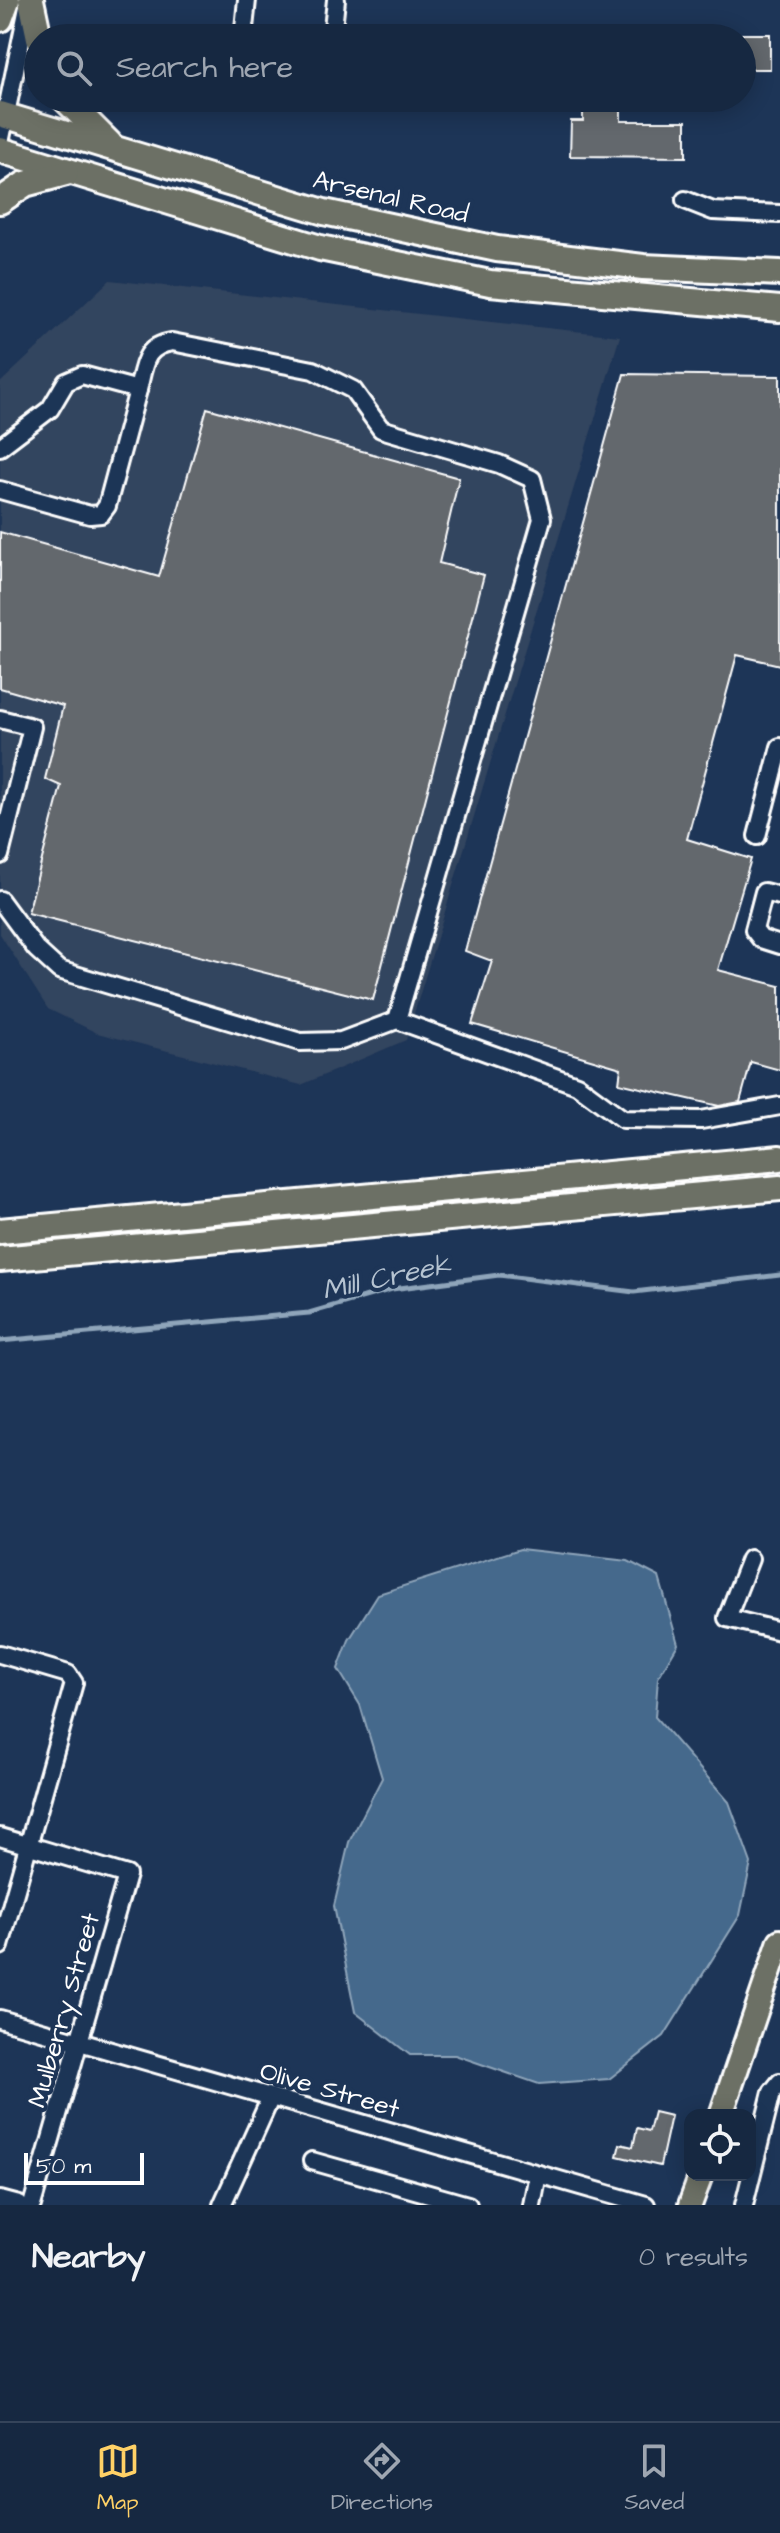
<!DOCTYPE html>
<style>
body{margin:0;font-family:"Architects Daughter",sans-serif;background:#23344c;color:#f1f3f6}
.controls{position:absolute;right:24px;bottom:24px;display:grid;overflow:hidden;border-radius:16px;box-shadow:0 4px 20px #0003}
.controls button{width:72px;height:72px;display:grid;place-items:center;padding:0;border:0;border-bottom:2px solid #35445a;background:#162841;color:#f1f3f6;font:40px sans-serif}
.scale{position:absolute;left:24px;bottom:20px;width:120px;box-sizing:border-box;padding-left:8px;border:4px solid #fff;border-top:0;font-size:22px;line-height:28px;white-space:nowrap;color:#fff;-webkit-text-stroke:6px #1d3557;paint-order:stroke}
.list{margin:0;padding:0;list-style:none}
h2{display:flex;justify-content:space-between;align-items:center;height:104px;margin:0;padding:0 32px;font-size:34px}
h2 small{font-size:26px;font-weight:400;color:#9ea6b1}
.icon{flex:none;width:44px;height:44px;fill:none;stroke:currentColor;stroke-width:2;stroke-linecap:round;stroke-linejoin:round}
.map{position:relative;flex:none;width:780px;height:2205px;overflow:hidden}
.search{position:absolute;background:#162841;box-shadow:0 4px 20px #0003;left:24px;right:24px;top:24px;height:88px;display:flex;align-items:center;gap:20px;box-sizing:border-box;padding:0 28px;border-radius:44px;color:#9ea6b1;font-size:30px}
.sheet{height:216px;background:#162841}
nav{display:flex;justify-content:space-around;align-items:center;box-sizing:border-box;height:112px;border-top:2px solid #35445a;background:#162841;font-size:22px;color:#9ea6b1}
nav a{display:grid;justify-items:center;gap:4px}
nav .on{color:#ffd166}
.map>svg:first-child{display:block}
.built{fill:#32445e}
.water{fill:#45698c;stroke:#8fa5ba;stroke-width:2}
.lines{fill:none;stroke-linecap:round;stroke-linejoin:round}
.stream{stroke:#8fa5ba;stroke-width:5}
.building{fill:#63676d;stroke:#fff;stroke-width:2}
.minor-casing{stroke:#fff;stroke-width:22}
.major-casing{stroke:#fff;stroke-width:28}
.highway-casing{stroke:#fff;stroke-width:30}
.minor{stroke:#1d3557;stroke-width:16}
.major{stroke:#6c7065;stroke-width:22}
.highway{stroke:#6c7065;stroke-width:24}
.labels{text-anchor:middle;stroke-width:8;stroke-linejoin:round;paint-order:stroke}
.street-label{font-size:26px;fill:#fff;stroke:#1d3557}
.water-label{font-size:28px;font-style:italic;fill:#b5c3d1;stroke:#1d3557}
</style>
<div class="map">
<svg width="780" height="2205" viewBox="0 0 780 2205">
<rect width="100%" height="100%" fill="#1d3557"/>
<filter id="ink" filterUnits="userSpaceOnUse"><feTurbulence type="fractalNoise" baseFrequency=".0125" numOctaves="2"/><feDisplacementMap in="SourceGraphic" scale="16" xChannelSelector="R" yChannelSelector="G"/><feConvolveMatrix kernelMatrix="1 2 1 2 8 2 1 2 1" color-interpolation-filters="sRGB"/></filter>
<g filter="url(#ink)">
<path class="built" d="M110 280 620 336 406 1040 301 1085 97 1033 48 1009 0 934V383Z"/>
<path class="water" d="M520 1549 628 1561 659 1577 678 1644 658 1678 655 1717 729 1802 751 1863 740 1915 664 2036 609 2079 539 2084 455 2055H410L355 2012 334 1906 349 1842 382 1778 360 1705 338 1669 349 1640 378 1594Z"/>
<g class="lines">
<path class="stream" d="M0 1341 309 1313 392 1289 499 1275 634 1292 780 1275"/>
</g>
<g class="building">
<rect x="742" y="34" width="28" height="35"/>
<path d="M583 98H621V121H686V157L570 156 571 121H583Z"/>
<path d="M624 374 780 376V665L737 655 687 839 751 859 718 970 780 986V1070L751 1062 740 1102 719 1106 619 1083 621 1068 472 1024 492 961 465 951Z"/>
<path d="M207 408 459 478 439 563 484 575 373 1000 28 913 61 786 45 779 63 706 0 688V532L159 577Z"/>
<path d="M654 2112 671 2116 660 2166 617 2156 620 2144 633 2147 637 2128 649 2131Z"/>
</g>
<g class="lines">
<defs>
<g id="minor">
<path d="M243 38 247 0"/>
<path d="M332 38 336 0"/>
<path d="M0 143 28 7"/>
<path d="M685 200 713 211 780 214"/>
<path d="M138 390C144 365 144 346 172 342L313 370 353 390 381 429 499 464 532 479 542 519 397 1020"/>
<path d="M0 447 50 409 66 382 82 375 138 390 107 506 101 514 90 515 0 490"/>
<path d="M0 719 32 727 0 855"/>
<path d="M757 836 780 747"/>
<path d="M780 896 764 892 754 930 761 939 780 945"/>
<path d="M0 900 36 949 59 970 300 1042 341 1041 397 1020 577 1085 623 1119 701 1120 780 1106"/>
<path d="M750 1559 727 1618 780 1631"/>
<path d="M0 1654 68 1674 74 1683 0 1946"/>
<path d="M0 1837 127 1875 32 2205"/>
<path d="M0 2019 646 2205"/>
<path d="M312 2161 468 2205"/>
<path d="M0 2200 19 2205"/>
<path d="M222 2205 271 2097"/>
<path d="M532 2205 538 2174"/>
<path d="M744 2205 772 2092 780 2082"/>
</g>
<g id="major">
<path d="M721 2115 780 1941"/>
<path d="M690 2205 701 2175"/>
</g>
<g id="highway">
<path d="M31 0 39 38"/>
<path d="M0 19 7 0"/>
<path d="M64 98 109 143"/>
<path d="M0 114 324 212 497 249 643 267 780 273"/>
<path d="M0 150 320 248 490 283 780 309"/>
<path d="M0 201 25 184 66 173"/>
<path d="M0 1231 780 1158"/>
<path d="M0 1259 780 1188"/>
</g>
</defs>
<use href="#minor" class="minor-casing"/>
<use href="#major" class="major-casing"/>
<use href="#highway" class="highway-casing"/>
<use href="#minor" class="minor"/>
<use href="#major" class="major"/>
<use href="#highway" class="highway"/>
</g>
</g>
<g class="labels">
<g class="street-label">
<text transform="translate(391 196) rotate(13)" y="9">Arsenal Road</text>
<text transform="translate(63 2010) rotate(-74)" y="9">Mulberry Street</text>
<text transform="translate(330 2089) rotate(16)" y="9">Olive Street</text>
</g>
<g class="water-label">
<text transform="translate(386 1276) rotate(-12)" y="10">Mill Creek</text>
</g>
</g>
</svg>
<div class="controls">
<button><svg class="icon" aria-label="locate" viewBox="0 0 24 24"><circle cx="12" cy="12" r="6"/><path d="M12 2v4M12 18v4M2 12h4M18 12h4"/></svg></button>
</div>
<div class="scale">50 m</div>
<div class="search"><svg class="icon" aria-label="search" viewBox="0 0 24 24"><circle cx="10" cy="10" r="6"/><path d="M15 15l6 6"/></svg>Search here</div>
</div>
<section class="sheet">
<h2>Nearby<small>0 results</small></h2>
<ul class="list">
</ul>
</section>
<nav>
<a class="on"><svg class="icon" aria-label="map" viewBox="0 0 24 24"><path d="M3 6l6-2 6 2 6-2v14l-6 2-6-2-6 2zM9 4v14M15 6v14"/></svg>Map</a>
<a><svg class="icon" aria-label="directions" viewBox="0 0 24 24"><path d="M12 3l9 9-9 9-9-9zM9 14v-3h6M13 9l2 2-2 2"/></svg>Directions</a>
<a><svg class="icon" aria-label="saved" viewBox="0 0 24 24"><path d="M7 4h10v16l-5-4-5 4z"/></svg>Saved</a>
</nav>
